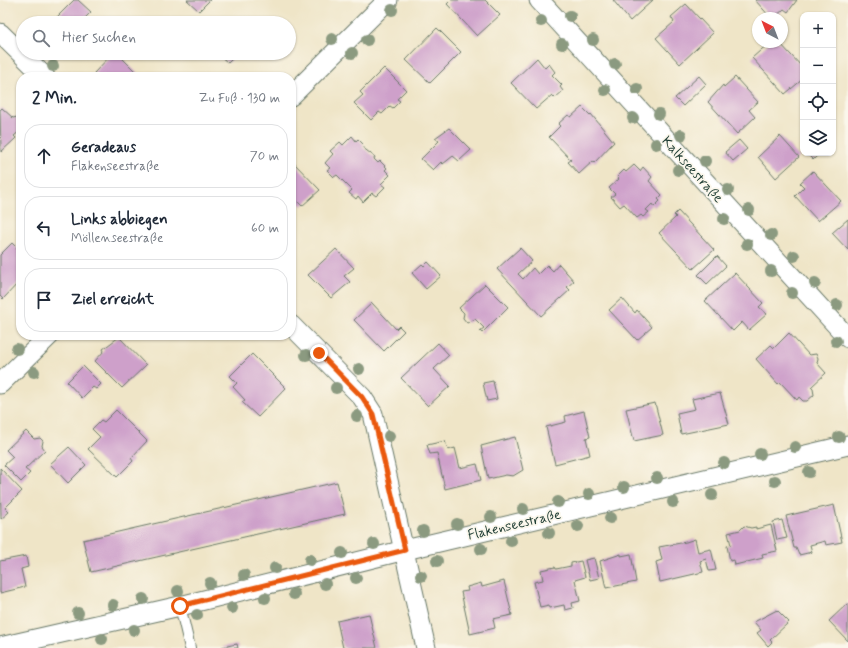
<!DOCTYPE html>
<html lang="de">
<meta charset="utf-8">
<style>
body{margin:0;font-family:Mynerve,sans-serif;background:#f6f6f7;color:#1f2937}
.controls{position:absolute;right:12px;top:12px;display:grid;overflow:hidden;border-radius:8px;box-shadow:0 1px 3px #0004}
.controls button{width:36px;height:36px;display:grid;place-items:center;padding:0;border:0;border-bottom:1px solid #e0e1e3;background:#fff;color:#1f2937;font:20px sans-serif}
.compass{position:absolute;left:752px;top:12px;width:36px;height:36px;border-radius:50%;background:#fff;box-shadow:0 1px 3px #0004;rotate:318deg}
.stop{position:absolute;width:12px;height:12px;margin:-9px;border:3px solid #ea580c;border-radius:50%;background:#fff}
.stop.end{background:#ea580c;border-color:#fff;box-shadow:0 1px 4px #0008}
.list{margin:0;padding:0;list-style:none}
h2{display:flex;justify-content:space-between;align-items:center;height:52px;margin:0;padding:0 16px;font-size:17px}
h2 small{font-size:13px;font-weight:400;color:#747a83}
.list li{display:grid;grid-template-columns:26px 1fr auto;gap:12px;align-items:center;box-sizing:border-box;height:64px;margin:0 8px 8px;padding:0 8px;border:1px solid #e0e1e3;border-radius:16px}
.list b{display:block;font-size:15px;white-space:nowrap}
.list p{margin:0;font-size:13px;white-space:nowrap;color:#747a83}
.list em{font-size:13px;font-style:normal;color:#747a83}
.icon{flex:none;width:22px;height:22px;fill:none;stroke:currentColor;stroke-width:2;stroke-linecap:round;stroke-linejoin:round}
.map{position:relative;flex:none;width:848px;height:648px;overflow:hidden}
.search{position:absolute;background:#fff;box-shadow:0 1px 3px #0004;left:16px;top:16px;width:280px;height:44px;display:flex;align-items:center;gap:10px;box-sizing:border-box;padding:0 14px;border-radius:22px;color:#747a83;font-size:15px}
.panel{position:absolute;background:#fff;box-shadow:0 1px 3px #0004;left:16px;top:72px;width:280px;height:268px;border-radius:16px}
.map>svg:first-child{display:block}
.building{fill:#cea0ca}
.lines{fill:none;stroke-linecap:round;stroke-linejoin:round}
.service-casing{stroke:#687867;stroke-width:12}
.minor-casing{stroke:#687867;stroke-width:21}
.service{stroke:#fff;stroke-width:10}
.minor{stroke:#fff;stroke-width:19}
.tree{fill:#8b9a80}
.route{stroke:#ea580c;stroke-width:5}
.labels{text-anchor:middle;stroke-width:3.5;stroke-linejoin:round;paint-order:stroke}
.street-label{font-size:14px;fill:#1f3d34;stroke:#fbf7ec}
</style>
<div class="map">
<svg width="848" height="648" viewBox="0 0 848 648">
<rect width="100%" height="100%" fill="#fbf7ec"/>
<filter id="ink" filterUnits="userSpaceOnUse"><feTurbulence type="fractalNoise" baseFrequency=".025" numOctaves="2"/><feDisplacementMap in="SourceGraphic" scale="8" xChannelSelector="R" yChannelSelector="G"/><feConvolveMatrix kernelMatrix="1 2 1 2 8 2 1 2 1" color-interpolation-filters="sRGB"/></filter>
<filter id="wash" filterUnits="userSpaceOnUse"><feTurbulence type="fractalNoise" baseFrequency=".012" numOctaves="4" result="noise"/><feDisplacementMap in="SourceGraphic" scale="16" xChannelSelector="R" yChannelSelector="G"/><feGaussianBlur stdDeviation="0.9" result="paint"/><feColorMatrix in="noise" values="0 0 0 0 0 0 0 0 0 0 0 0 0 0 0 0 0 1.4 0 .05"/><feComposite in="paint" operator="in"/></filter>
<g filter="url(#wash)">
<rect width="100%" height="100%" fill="#efe5c7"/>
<g id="blocks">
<g class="building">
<path d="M74 0H78L91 12 80 23H51Z"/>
<path d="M187 0H210L199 11Z"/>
<path d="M451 0H485L500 15 477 36 447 4Z"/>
<path d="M613 0H653L630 21Z"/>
<path d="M755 0H797L788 12 784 9 774 18H771Z"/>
<path d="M686 4 713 33 680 64 656 38 674 22 671 17Z"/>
<path d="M437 28 461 52 430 83 406 60Z"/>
<path d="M770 42H779L803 68V79L785 94 752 58Z"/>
<path d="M113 53H117L141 77H98L94 73Z"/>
<path d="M217 53H238L228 63Z"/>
<path d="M537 58 545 68 549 64 555 72 552 75 562 85 560 87 563 91 555 98 552 95 536 109 511 83Z"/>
<path d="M384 68 406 90 397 99 400 101 393 108 390 106 382 114 379 112 371 120 354 103 363 95 360 92Z"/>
<path d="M699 76 706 84 683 106 675 98Z"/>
<path d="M735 77 758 102 749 110 755 117 737 134 708 102 723 85 724 87Z"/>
<path d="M582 107 590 115 591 114 614 142 594 163 593 161 579 174 568 162 571 160 549 137 560 126 558 124 568 115 571 117Z"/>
<path d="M2 108 13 118 17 117 21 122V130L14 136 16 138 1 152 0 110Z"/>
<path d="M449 128 471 150 459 161 453 156 443 164 441 162 433 170 421 159 439 141 435 138Z"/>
<path d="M352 136 356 141 358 139 364 145 362 147 375 157 374 159 378 163 380 161 387 168 385 170 390 175 381 184 385 187 376 196 372 193 363 202 358 196 356 199 349 193 352 190 337 175 334 177 327 170 330 168 325 163 333 154 330 151 340 142 343 145Z"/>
<path d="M780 136 799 157 776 178 758 157Z"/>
<path d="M739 140 747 149 733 161 725 152Z"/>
<path d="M806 153H820L813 160Z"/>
<path d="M293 162 320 190 302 206 297 201 291 207V164Z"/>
<path d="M634 165 640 171 643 167 652 177 649 181 662 195 658 199 660 201 654 207 652 204 646 210 649 212 643 217 641 215 637 218 624 204 620 207 611 197 615 194 609 188 619 179 617 177 624 170 626 172Z"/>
<path d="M813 171 841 201 818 221 795 196 804 187 800 183Z"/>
<path d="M678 211 714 250 693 269 659 233 676 217 674 215Z"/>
<path d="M848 219V250L832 233Z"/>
<path d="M12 243 20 251 21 250V280L3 299 0 296V255Z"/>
<path d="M520 248 532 261 518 274 523 279 533 268 538 274 547 265 553 271 559 264 574 281 567 287 570 290 541 316 497 269Z"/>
<path d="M336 249 354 268 344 276 350 282 331 298 308 275Z"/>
<path d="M717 256 726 266 707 284 698 275Z"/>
<path d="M428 262 441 276 426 289 412 273 422 264 424 266Z"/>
<path d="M735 273 763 303 759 307 767 314 749 330 742 322 733 331 705 301Z"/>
<path d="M485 284 508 307 482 333 480 331 484 328 475 319 467 323 463 318 464 313 459 308Z"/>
<path d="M622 298 635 313 637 310 652 327 637 340 609 310Z"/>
<path d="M372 303 396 329 399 326 404 331 384 351 354 320Z"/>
<path d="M789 333 809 355 816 354 818 358 817 363 826 373 811 387 813 389 814 395 807 401H803L799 397 797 400 780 382 778 384 756 359 771 345 774 348Z"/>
<path d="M119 337 146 365 122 388 95 361 104 351 103 349Z"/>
<path d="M438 343 449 355 434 369 450 386 428 406 401 378Z"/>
<path d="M252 354 286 388 258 417 242 402 245 400 233 387 237 383 230 376Z"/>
<path d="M83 366 101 384 96 389 93 387 82 398 67 382Z"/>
<path d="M493 381 497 399 487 401 483 383Z"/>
<path d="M720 393 729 424 681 434 677 413 695 409 692 399Z"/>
<path d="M655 403 663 435 634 441 626 409Z"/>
<path d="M116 410 147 441 131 458 133 461 117 477 88 449 100 437 92 429 101 420 104 422Z"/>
<path d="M584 411 590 437 586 438 590 455 555 464 546 427 566 422 565 416Z"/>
<path d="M26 431 34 439 40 438 43 441 42 446 45 450 25 469 30 473 21 482 4 465 13 457 6 450Z"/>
<path d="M515 437 523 470 513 476 506 475 488 479 481 446Z"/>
<path d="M445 441 448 450 455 448 460 468 477 464 481 480 445 489 437 453 430 454 427 445Z"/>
<path d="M69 447 86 465 68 483 50 464Z"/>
<path d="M0 468 22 491 5 508 9 512 1 519Z"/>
<path d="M337 482 345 514 91 572 83 540Z"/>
<path d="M834 505 842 542 826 545 825 541 810 545 812 552 799 555 796 548H794L786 516Z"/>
<path d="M782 520 787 538 777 540 773 522Z"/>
<path d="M771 525 777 551 762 554 763 558 735 565 734 560 730 561 727 546 731 545 728 533 740 530 744 526 751 528 756 527V529Z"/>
<path d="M695 539 698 552 711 549 716 570 709 571 706 559 700 561 703 572 660 582 656 562 662 560 659 547 686 542Z"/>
<path d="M621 554V556L631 554 636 582 606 588 600 561Z"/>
<path d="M26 556 28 567 21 569 25 587 0 593V561Z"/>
<path d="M594 558 599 578 590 580 585 560Z"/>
<path d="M581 561 585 577 575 580 580 601 572 603 573 608 565 610 564 605 550 608 549 605 540 607 534 582 543 580 541 570 555 567 556 569 571 566V563Z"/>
<path d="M504 581 512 615 493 619 495 628 470 634 461 592 468 591 467 587 481 583 482 587Z"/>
<path d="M848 603V641L829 621Z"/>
<path d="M777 610 789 622 770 640 772 642 768 646 757 633 761 630 754 622Z"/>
<path d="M369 614 377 648H343L337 621Z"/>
<path d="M237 644 238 648H222V647Z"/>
</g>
</g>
</g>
<g filter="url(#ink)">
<use href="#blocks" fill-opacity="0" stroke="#687867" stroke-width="1"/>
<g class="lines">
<defs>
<path id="service" d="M180 606 190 648"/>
<g id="minor">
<path d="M539 0 848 338"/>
<path d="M0 33 45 77"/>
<path d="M291 96 388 0"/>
<path d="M291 325 362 397 373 414 426 648"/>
<path d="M0 384 50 335"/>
<path d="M0 647 180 606 405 550 848 445"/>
</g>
</defs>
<use href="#service" class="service-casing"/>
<use href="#minor" class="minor-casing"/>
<use href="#service" class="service"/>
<use href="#minor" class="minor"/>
</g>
<g class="tree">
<circle cx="392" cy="10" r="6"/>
<circle cx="570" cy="16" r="6"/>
<circle cx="541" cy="21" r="6"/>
<circle cx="332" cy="39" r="6"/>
<circle cx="367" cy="40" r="6"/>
<circle cx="593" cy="40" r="6"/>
<circle cx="562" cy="44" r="6"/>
<circle cx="352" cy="53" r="6"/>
<circle cx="615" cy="64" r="6"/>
<circle cx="53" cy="66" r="6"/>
<circle cx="637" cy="89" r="6"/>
<circle cx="605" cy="90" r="6"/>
<circle cx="659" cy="114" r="6"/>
<circle cx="633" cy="118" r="6"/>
<circle cx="681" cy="135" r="6"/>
<circle cx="656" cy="144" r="6"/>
<circle cx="705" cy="161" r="6"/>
<circle cx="678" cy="170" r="6"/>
<circle cx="728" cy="190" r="6"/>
<circle cx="749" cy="210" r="6"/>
<circle cx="724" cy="219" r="6"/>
<circle cx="771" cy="235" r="6"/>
<circle cx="747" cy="244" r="6"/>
<circle cx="794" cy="256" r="6"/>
<circle cx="771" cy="271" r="6"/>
<circle cx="815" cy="283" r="6"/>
<circle cx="792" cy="293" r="6"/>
<circle cx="837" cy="305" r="6"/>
<circle cx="836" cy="341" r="6"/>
<circle cx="17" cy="349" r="6"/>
<circle cx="306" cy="355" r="6"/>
<circle cx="359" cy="369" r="6"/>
<circle cx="34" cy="372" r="6"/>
<circle cx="336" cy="388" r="6"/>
<circle cx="357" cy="416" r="6"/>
<circle cx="389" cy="436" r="6"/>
<circle cx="839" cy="437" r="6"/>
<circle cx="795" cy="447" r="6"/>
<circle cx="760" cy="454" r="6"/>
<circle cx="724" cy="463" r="6"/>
<circle cx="809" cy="472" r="6"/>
<circle cx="657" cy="478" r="6"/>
<circle cx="775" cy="481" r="6"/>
<circle cx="624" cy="487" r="6"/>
<circle cx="589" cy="494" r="6"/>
<circle cx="712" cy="495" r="6"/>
<circle cx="558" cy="502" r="6"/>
<circle cx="673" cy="502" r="6"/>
<circle cx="523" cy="509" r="6"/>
<circle cx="491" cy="517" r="6"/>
<circle cx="610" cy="518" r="6"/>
<circle cx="457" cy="524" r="6"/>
<circle cx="578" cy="526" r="6"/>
<circle cx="423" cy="531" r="6"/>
<circle cx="549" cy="533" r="6"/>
<circle cx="511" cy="541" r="6"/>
<circle cx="374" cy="544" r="6"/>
<circle cx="481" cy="549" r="6"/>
<circle cx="342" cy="553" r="6"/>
<circle cx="310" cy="560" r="6"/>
<circle cx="437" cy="561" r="6"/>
<circle cx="275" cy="568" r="6"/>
<circle cx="244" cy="575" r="6"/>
<circle cx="421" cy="576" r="6"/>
<circle cx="356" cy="578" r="6"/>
<circle cx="210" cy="583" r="6"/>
<circle cx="325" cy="584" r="6"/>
<circle cx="178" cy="591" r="6"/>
<circle cx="294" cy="594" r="6"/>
<circle cx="265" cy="598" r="6"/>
<circle cx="143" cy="599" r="6"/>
<circle cx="113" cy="605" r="6"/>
<circle cx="232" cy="608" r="6"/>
<circle cx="78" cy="613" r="6"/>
<circle cx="197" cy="615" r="6"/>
<circle cx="134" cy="630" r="6"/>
<circle cx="102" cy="639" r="6"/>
</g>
</g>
<g class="lines" filter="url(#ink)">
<path class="route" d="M180 606 405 550 373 414 362 397 319 353"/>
</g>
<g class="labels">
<g class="street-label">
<text transform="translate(693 169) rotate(48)" y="5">Kalkseestraße</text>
<text transform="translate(514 524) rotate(-13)" y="5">Flakenseestraße</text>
</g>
</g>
</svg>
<div class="controls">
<button>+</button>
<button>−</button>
<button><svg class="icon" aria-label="locate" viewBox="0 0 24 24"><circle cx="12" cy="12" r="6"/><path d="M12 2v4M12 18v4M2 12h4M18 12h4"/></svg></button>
<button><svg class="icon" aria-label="layers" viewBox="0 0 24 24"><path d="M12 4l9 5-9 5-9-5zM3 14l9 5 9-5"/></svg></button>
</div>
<svg class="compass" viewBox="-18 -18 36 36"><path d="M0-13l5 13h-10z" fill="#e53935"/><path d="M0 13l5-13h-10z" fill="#747a83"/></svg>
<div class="stop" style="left:180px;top:606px"></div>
<div class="stop end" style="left:319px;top:353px"></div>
<div class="search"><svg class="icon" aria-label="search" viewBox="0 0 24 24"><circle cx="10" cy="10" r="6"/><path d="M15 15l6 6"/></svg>Hier suchen</div>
<section class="panel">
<h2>2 Min.<small>Zu Fuß · 130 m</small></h2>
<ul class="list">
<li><svg class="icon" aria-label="ahead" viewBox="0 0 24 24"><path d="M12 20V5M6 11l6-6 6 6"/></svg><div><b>Geradeaus</b><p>Flakenseestraße</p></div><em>70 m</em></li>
<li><svg class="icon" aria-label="left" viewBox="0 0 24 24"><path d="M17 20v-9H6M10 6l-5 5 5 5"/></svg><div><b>Links abbiegen</b><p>Möllenseestraße</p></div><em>60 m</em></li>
<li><svg class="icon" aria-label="arrive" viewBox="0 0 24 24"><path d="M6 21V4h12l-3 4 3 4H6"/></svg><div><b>Ziel erreicht</b></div></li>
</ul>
</section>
</div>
